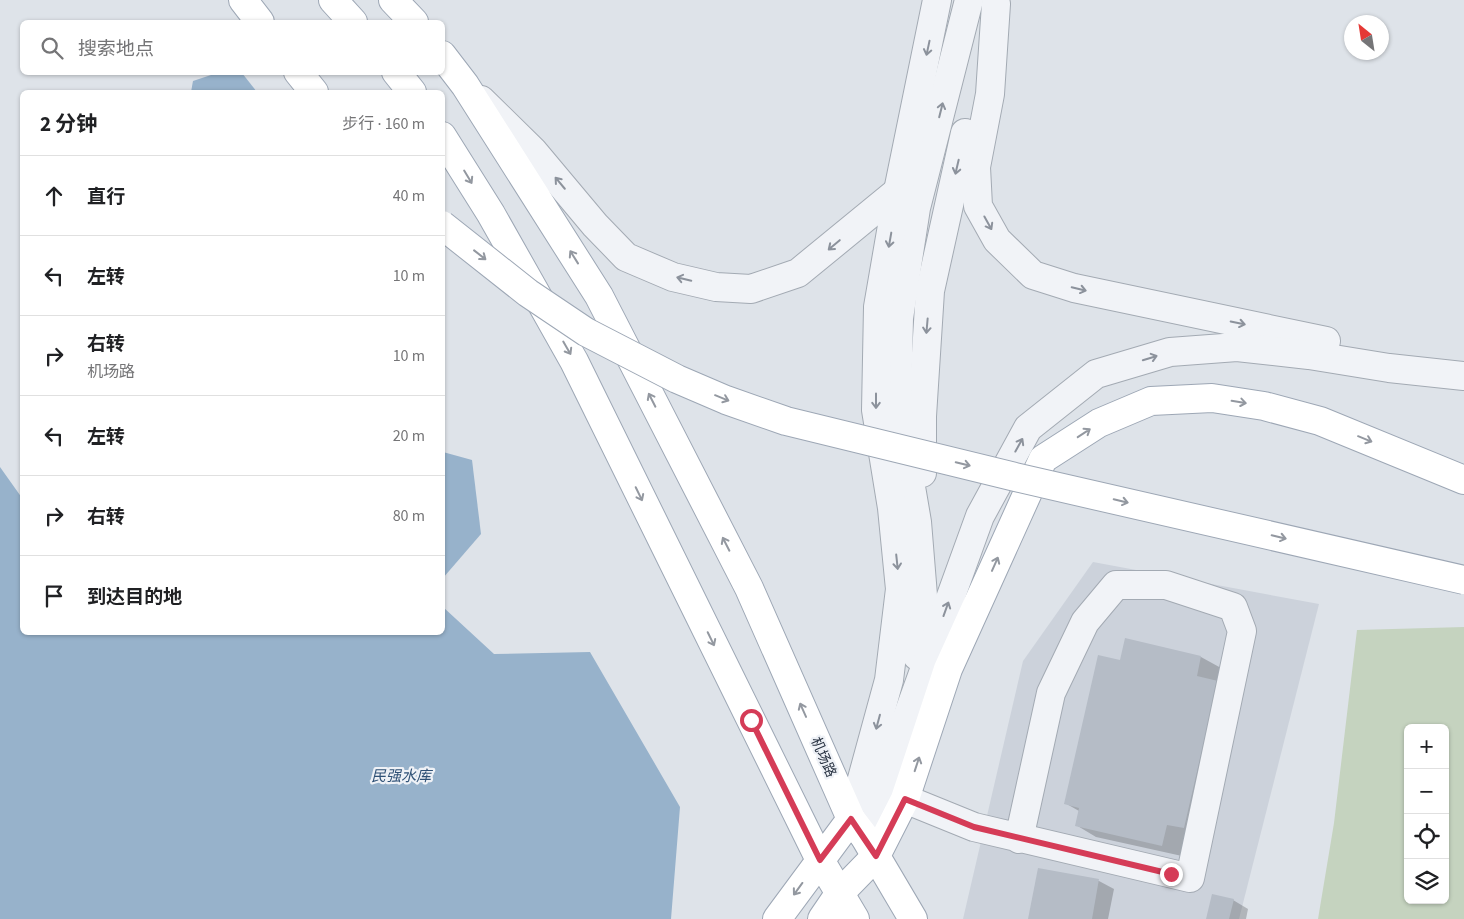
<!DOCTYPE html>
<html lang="zh">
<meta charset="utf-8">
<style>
body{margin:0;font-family:"Source Sans 3","Noto Sans SC",sans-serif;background:#f2f2f2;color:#202124}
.controls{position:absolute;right:15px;bottom:15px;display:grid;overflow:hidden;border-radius:8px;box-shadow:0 1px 4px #0004}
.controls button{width:45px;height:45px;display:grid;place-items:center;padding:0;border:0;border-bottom:1px solid #e0e0e0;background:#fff;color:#202124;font:25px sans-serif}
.compass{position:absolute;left:1344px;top:15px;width:45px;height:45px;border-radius:50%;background:#fff;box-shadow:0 1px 4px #0004;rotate:330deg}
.stop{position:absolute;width:15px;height:15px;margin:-11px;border:4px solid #d53c57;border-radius:50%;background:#fff}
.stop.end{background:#d53c57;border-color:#fff;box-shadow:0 1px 5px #0008}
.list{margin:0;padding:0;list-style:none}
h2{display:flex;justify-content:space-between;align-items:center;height:65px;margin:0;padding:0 20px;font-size:21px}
h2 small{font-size:16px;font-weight:400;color:#757577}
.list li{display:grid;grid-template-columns:32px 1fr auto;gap:15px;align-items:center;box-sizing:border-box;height:80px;padding:0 20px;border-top:1px solid #e0e0e0}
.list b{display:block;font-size:19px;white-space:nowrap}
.list p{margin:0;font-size:16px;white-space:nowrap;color:#757577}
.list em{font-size:16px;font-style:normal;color:#757577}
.icon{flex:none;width:28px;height:28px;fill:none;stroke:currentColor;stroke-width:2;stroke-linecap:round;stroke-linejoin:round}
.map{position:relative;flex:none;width:1464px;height:919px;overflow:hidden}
.search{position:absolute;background:#fff;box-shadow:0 1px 4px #0004;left:20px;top:20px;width:425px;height:55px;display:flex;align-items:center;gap:12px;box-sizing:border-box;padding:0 18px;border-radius:8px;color:#757577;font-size:19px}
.panel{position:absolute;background:#fff;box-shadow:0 1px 4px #0004;left:20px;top:90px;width:425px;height:545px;border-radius:8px}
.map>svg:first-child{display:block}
.built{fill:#ccd2db}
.green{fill:#c5d3bf;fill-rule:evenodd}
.water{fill:#97b2cb}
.shadow{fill:#0003}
.building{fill:#b5bcc6}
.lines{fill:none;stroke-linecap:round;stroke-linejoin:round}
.minor-casing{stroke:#a3aab3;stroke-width:30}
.major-casing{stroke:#9da7b5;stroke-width:30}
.minor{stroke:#f1f3f7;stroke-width:28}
.major{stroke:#fff;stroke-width:28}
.major-bridge-casing{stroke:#9da7b5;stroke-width:30;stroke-linecap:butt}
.major-bridge{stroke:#fff;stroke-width:28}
.oneway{stroke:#8c929c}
.oneway2{stroke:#9398a0}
.route{stroke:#d53c57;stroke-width:6}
.labels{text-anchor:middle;stroke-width:4.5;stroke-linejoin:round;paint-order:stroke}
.street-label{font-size:14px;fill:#273140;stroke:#eef1f6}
.water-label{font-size:15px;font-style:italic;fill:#2f5176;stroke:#eef1f6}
</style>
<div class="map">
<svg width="1464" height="919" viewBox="0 0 1464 919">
<rect width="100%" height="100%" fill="#dee3e9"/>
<path class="built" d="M1093 562 1319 604 1239 919H963L1023 661Z"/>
<path class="green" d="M1464 627V919H1318L1334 823 1357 630ZM1408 728H1445V900H1408Z"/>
<g class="water">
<path d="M220 72 242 73 257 92H191L193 81Z"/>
<path d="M443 452 472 460 481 534 443 578Z"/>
<path d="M0 467 22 498V632H442L443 607 494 654 590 652 680 807 671 919H0Z"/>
</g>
<g class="shadow">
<path d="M1201 657 1221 668 1182 856 1096 837 1076 825 1079 811 1065 803 1121 662Z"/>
<path d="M1039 869 1099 881 1114 889 1108 919H1029Z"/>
<path d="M1233 900 1248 909 1246 919H1207Z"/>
</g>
<g class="building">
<path d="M1125 638 1201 656 1197 676 1218 681 1184 828 1167 825 1162 846 1075 826 1079 808 1064 804 1098 655 1120 660Z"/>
<path d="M1038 868 1099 879 1092 919H1028Z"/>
<path d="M1212 894 1234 899 1229 919H1206Z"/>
</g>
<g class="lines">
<defs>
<g id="minor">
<path d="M996 4 990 94 976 167 978 206 997 240 1033 275 1074 288 1326 341"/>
<path d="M481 100 533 151 595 225 626 257 673 277 716 287 751 289 798 273 898 191"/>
<path d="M922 473V416L930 291 965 133"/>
<path d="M917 656 924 608 917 522 897 405 899 318 916 208 969 0"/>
<path d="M905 799 974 827 1190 878 1242 631 1233 607 1166 585H1116L1085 622 1051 693 1019 839"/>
<path d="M851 819 889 680 900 589 892 508 876 410 878 307 898 191 937 0"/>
<path d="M864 836 980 516 1028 428 1096 374 1170 352 1237 347 1309 355 1389 368 1464 376"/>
</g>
<g id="major">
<path d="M243 0 260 22"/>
<path d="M333 0 353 22"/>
<path d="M393 0 414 22"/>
<path d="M442 55 465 85 599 296 749 588 851 819 864 836 913 919"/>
<path d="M298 72 314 92"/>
<path d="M396 72 412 92"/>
<path d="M442 136 491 214 574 361 820 860 855 919"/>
<path d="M777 919 851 819"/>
<path d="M822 919 839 894 876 856 905 799 948 669 1043 459 1099 423 1151 401 1212 398 1264 406 1320 421 1464 480"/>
</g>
</defs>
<use href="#minor" class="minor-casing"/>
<use href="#major" class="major-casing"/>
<use href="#minor" class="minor"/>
<use href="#major" class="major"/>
<defs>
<path id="major-bridge" d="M442 225 528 293 586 332 677 379 726 400 786 421 1015 477 1464 580"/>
</defs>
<use href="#major-bridge" class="major-bridge-casing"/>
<use href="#major-bridge" class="major-bridge"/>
</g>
<defs><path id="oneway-shaft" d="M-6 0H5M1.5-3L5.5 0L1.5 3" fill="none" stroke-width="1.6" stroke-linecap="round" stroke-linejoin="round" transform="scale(1.25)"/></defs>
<g class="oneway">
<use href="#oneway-shaft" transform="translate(928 48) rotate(102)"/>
<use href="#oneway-shaft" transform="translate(941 110) rotate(-76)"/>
<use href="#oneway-shaft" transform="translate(957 167) rotate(103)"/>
<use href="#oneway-shaft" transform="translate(560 183) rotate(-130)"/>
<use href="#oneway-shaft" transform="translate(988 223) rotate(61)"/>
<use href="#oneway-shaft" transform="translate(890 240) rotate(100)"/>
<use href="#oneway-shaft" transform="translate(834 245) rotate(140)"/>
<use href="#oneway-shaft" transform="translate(684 279) rotate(-166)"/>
<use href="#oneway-shaft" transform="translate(1079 289) rotate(13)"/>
<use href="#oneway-shaft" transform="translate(1238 323) rotate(12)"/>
<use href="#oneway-shaft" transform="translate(927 326) rotate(95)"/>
<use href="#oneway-shaft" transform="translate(1150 358) rotate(-17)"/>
<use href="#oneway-shaft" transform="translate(876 401) rotate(90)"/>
<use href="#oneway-shaft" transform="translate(1019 445) rotate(-61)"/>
<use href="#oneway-shaft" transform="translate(897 562) rotate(84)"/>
<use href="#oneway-shaft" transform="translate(946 609) rotate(-70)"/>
<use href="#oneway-shaft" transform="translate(878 722) rotate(105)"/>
</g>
<g class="oneway2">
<use href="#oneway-shaft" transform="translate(468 177) rotate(59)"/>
<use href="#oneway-shaft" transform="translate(480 255) rotate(38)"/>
<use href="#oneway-shaft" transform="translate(574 257) rotate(-122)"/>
<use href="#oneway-shaft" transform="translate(567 348) rotate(60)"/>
<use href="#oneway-shaft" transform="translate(722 398) rotate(22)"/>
<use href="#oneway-shaft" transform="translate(652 400) rotate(-117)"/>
<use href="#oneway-shaft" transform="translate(1239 402) rotate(9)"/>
<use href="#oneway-shaft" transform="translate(1084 433) rotate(-33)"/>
<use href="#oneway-shaft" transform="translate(1365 439) rotate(22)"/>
<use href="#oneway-shaft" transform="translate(963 464) rotate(14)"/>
<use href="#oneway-shaft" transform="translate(639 494) rotate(64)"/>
<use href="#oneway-shaft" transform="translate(1121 501) rotate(13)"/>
<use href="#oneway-shaft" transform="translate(1279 537) rotate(13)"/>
<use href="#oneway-shaft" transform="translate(726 544) rotate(-117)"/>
<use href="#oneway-shaft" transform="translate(995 564) rotate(-66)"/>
<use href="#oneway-shaft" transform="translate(711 639) rotate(64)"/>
<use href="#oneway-shaft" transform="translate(803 710) rotate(-114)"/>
<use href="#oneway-shaft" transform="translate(917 764) rotate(-72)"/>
<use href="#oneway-shaft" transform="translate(798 889) rotate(126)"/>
</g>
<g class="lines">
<path class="route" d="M751 720 820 860 851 819 876 856 905 799 974 827 1171 874"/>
</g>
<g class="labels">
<g class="street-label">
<text transform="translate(824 757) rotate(66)" y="5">机场路</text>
</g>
<g class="water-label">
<text x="401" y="781">民强水库</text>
</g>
</g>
</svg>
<div class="controls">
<button>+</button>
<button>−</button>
<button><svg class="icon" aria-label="locate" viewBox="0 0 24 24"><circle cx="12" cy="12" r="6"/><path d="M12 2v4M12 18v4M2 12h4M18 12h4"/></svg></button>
<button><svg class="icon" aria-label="layers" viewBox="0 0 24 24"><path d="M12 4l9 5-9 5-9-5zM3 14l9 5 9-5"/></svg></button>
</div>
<svg class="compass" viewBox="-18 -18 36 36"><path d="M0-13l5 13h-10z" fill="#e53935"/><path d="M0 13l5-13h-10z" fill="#757577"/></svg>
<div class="stop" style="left:751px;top:720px"></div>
<div class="stop end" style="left:1171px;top:874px"></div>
<div class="search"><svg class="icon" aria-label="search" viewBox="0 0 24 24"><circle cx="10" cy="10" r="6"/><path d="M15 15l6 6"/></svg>搜索地点</div>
<section class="panel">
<h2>2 分钟<small>步行 · 160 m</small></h2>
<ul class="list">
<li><svg class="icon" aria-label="ahead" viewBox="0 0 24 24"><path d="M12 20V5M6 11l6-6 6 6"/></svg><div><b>直行</b></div><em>40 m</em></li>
<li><svg class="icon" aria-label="left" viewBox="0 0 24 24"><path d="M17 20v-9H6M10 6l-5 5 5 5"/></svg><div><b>左转</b></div><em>10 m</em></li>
<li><svg class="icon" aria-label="right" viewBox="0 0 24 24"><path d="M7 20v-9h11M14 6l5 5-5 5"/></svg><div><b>右转</b><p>机场路</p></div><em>10 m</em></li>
<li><svg class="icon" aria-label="left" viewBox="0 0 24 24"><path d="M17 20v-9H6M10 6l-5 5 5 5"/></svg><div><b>左转</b></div><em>20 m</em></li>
<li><svg class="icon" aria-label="right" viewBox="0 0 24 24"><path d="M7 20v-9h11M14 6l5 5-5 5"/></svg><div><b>右转</b></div><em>80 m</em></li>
<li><svg class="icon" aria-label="arrive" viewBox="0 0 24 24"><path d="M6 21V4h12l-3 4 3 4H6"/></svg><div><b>到达目的地</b></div></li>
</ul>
</section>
</div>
